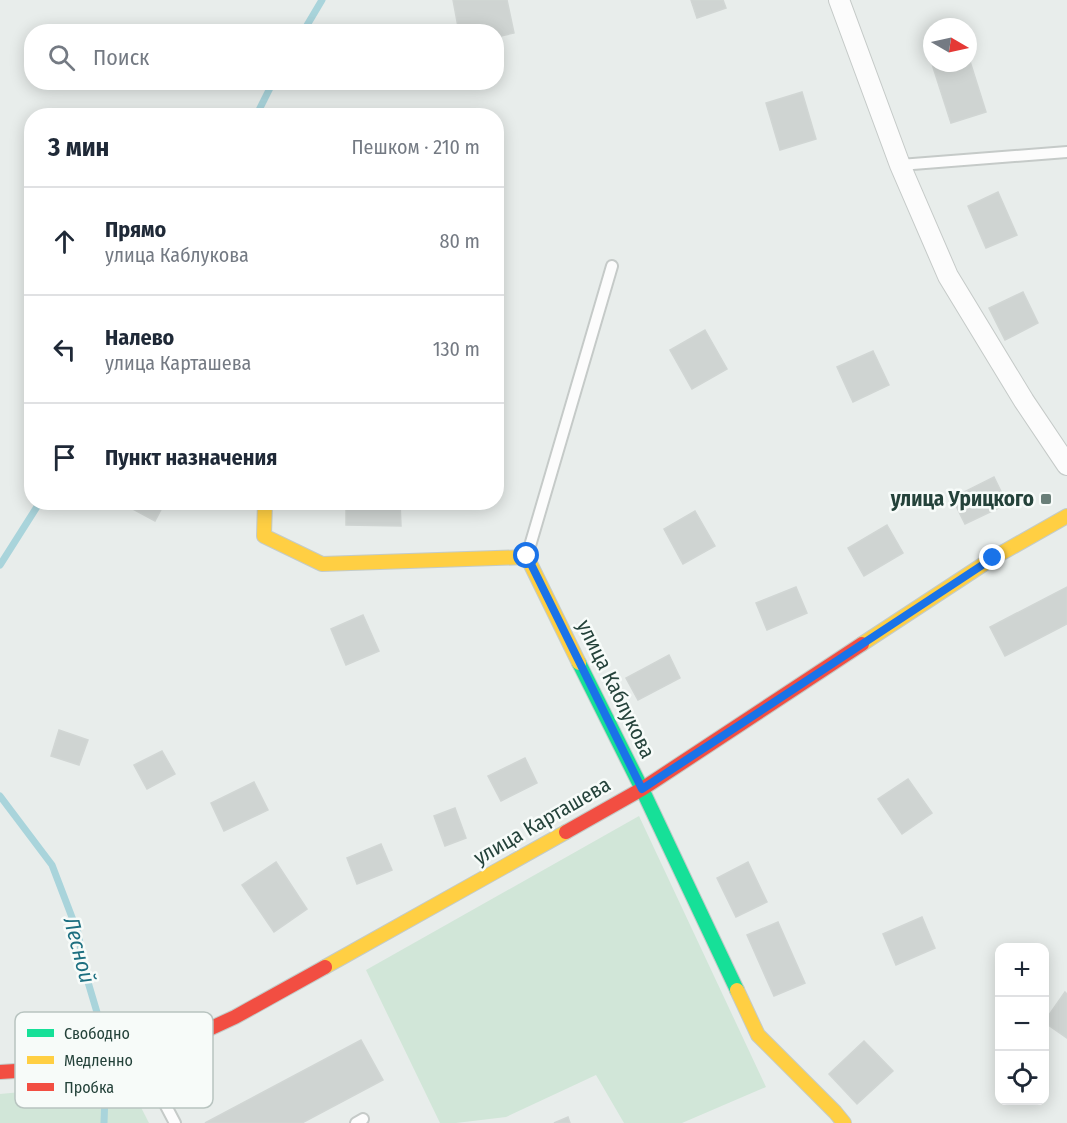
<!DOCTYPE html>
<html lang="ru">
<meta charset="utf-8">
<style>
body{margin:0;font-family:"Fira Sans Condensed",sans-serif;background:#f2f2f3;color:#1f2937}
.controls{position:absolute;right:18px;bottom:18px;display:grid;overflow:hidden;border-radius:12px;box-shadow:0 3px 15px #0003}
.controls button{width:54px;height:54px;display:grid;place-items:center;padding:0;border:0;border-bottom:2px solid #e0e1e3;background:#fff;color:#1f2937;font:30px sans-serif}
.compass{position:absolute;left:923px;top:18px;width:54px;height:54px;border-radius:50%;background:#fff;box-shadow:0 3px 15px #0003;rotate:99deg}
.stop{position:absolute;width:18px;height:18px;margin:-14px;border:4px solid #1a73e8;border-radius:50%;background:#fff}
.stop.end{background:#1a73e8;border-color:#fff;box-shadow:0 2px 6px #0008}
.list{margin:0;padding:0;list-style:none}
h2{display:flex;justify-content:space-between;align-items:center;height:78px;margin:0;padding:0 24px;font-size:26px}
h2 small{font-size:20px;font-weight:400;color:#747a83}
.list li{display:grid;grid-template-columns:39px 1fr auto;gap:18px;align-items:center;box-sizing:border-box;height:108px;padding:0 24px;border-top:2px solid #e0e1e3}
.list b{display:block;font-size:22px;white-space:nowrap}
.list p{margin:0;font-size:20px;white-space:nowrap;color:#747a83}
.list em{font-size:20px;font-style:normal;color:#747a83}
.icon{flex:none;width:33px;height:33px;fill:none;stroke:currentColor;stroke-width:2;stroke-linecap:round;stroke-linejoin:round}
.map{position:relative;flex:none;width:1067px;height:1123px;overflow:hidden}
.search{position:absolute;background:#fff;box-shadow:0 3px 15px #0003;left:24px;top:24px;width:480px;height:66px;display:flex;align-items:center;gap:15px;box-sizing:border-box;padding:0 21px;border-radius:24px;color:#747a83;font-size:22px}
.panel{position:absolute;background:#fff;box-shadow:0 3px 15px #0003;left:24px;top:108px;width:480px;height:402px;border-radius:24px}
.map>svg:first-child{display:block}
.green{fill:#d1e6d8}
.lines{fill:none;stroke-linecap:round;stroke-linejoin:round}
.stream{stroke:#a9d4db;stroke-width:7}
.building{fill:#cfd4d2;stroke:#d1d6d4;stroke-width:1.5}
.lane-casing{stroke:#c5cac8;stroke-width:14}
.street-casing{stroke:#c5cac8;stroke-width:22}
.fast-casing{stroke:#c3cbc8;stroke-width:16}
.slow-casing{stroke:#c3cbc8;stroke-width:16}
.jam-casing{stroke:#c3cbc8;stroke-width:16}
.lane{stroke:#fcfcfc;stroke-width:10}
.street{stroke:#fcfcfc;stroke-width:20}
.fast{stroke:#16e098;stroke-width:14}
.slow{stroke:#ffcf43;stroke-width:14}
.jam{stroke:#f24e42;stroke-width:14}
.route{stroke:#1a73e8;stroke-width:8}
.poi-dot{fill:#697e78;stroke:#f7fbf9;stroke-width:2}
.labels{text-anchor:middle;stroke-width:5;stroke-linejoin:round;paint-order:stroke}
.poi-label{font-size:21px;font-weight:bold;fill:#24423a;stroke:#f7fbf9;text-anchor:end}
.street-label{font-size:21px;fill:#24423a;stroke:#f7fbf9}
.water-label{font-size:22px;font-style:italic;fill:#1c6f80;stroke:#f7fbf9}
.key{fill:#f7fbf9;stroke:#b8c4c0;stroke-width:1.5}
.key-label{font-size:16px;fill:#24423a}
</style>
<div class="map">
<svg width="1067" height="1123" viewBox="0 0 1067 1123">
<rect width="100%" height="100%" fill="#e8edeb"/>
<g class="green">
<path d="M639 816 766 1087 682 1123H624L596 1075 506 1117 456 1123H440L366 970Z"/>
<path d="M128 1082 149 1123H0V1094Z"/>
</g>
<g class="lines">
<g class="stream">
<path d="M303 32 322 0"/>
<path d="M256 116 273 82"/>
<path d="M0 565 40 502"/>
<path d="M0 796 52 865 78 933 85 972 107 1046V1055"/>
<path d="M104 1123 106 1066"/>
</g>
</g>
<g class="building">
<path d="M453 0H507L514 33 496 37V32H459Z"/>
<path d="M691 0H723L726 8 697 18Z"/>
<path d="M968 55 986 112 951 123 930 58 932 57V63H968Z"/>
<path d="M802 92 816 139 780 150 766 103Z"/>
<path d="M998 192 1017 235 986 248 968 206Z"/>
<path d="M1023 292 1038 323 1005 340 989 308Z"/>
<path d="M705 330 727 369 692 389 670 350Z"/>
<path d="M873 351 889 385 853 402 837 367Z"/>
<path d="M994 477 1007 504 965 524 952 498Z"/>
<path d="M132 502H165L155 521 129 507Z"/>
<path d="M346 502H400L401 526 346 525Z"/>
<path d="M695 511 715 546 683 564 664 529Z"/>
<path d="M887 525 903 553 864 576 848 548Z"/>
<path d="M796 587 807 613 767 630 756 603Z"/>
<path d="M1067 587V624L1005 656 990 627Z"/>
<path d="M363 615 379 651 346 665 331 629Z"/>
<path d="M669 655 680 678 638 700 626 678Z"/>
<path d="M59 730 88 740 79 765 51 756Z"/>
<path d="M162 751 175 774 147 789 134 765Z"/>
<path d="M525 758 537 783 501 801 488 776Z"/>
<path d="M908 779 932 813 902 834 878 799Z"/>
<path d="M254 782 268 810 224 831 211 803Z"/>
<path d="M455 808 466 838 445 846 434 816Z"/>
<path d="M381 844 392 870 357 884 347 858Z"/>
<path d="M276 862 307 909 274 932 242 885Z"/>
<path d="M748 862 767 902 736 917 717 878Z"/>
<path d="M922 917 935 948 896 965 883 934Z"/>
<path d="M778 922 805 983 774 996 747 935Z"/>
<path d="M1065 992 1067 994V1038L1044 1022Z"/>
<path d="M361 1040 383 1080 302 1123H205Z"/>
<path d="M864 1041 893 1071 857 1104 829 1074Z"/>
<path d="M568 1117 570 1123H554Z"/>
</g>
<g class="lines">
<defs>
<g id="lane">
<path d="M900 165 1067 152"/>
<path d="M527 556 612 266"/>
<path d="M139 1055 175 1123"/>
<path d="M356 1123 363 1119"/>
</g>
<path id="street" d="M839 0 900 165 948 276 1024 401 1067 465"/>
<path id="fast" d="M579 663 642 789 737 990"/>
<g id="slow">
<path d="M265 502 264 536 322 564 527 557 579 663"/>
<path d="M862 644 993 558 1067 516"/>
<path d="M325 967 566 832"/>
<path d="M737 990 758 1035 835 1112 844 1123"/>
</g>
<g id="jam">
<path d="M566 832 642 789 862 644"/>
<path d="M0 1072 77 1067 127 1056 139 1055 194 1036 235 1017 325 967"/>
</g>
</defs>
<use href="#lane" class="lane-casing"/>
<use href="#street" class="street-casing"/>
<use href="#fast" class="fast-casing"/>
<use href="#slow" class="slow-casing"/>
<use href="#jam" class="jam-casing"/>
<use href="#lane" class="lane"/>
<use href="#street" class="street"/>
<use href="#fast" class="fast"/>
<use href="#slow" class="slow"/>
<use href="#jam" class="jam"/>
</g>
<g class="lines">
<path class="route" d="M527 556 642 789 993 558"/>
</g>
<rect class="poi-dot" x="1040" y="493" width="12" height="12" rx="3"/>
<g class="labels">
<g class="poi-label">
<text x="1034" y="506">улица Урицкого</text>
</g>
<g class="street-label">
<text transform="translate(616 689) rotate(64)" y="7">улица Каблукова</text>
<text transform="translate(542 821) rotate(-30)" y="7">улица Карташева</text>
</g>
<g class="water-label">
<text transform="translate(80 950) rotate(75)" y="8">Лесной</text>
</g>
</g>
<rect x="15" y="1012" width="198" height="96" rx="9" class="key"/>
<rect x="27" y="1029" width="27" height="8" fill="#16e098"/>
<rect x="27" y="1056" width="27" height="8" fill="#ffcf43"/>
<rect x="27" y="1083" width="27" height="8" fill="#f24e42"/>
<g class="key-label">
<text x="64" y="1039">Свободно</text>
<text x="64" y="1066">Медленно</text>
<text x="64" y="1093">Пробка</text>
</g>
</svg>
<div class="controls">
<button>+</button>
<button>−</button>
<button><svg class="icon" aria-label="locate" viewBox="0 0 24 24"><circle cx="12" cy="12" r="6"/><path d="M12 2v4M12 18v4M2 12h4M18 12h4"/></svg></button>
</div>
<svg class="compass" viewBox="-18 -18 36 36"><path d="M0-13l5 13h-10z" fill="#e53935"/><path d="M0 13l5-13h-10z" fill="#747a83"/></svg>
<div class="stop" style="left:527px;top:556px"></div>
<div class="stop end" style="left:993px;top:558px"></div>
<div class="search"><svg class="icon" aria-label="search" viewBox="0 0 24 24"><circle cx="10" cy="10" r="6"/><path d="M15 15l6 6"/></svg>Поиск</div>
<section class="panel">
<h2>3 мин<small>Пешком · 210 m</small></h2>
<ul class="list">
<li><svg class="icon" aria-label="ahead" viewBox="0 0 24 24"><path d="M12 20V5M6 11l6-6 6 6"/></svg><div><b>Прямо</b><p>улица Каблукова</p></div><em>80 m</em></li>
<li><svg class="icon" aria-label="left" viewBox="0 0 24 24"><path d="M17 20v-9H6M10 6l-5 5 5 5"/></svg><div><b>Налево</b><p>улица Карташева</p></div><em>130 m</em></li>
<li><svg class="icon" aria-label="arrive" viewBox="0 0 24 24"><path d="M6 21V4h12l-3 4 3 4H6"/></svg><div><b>Пункт назначения</b></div></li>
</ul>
</section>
</div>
